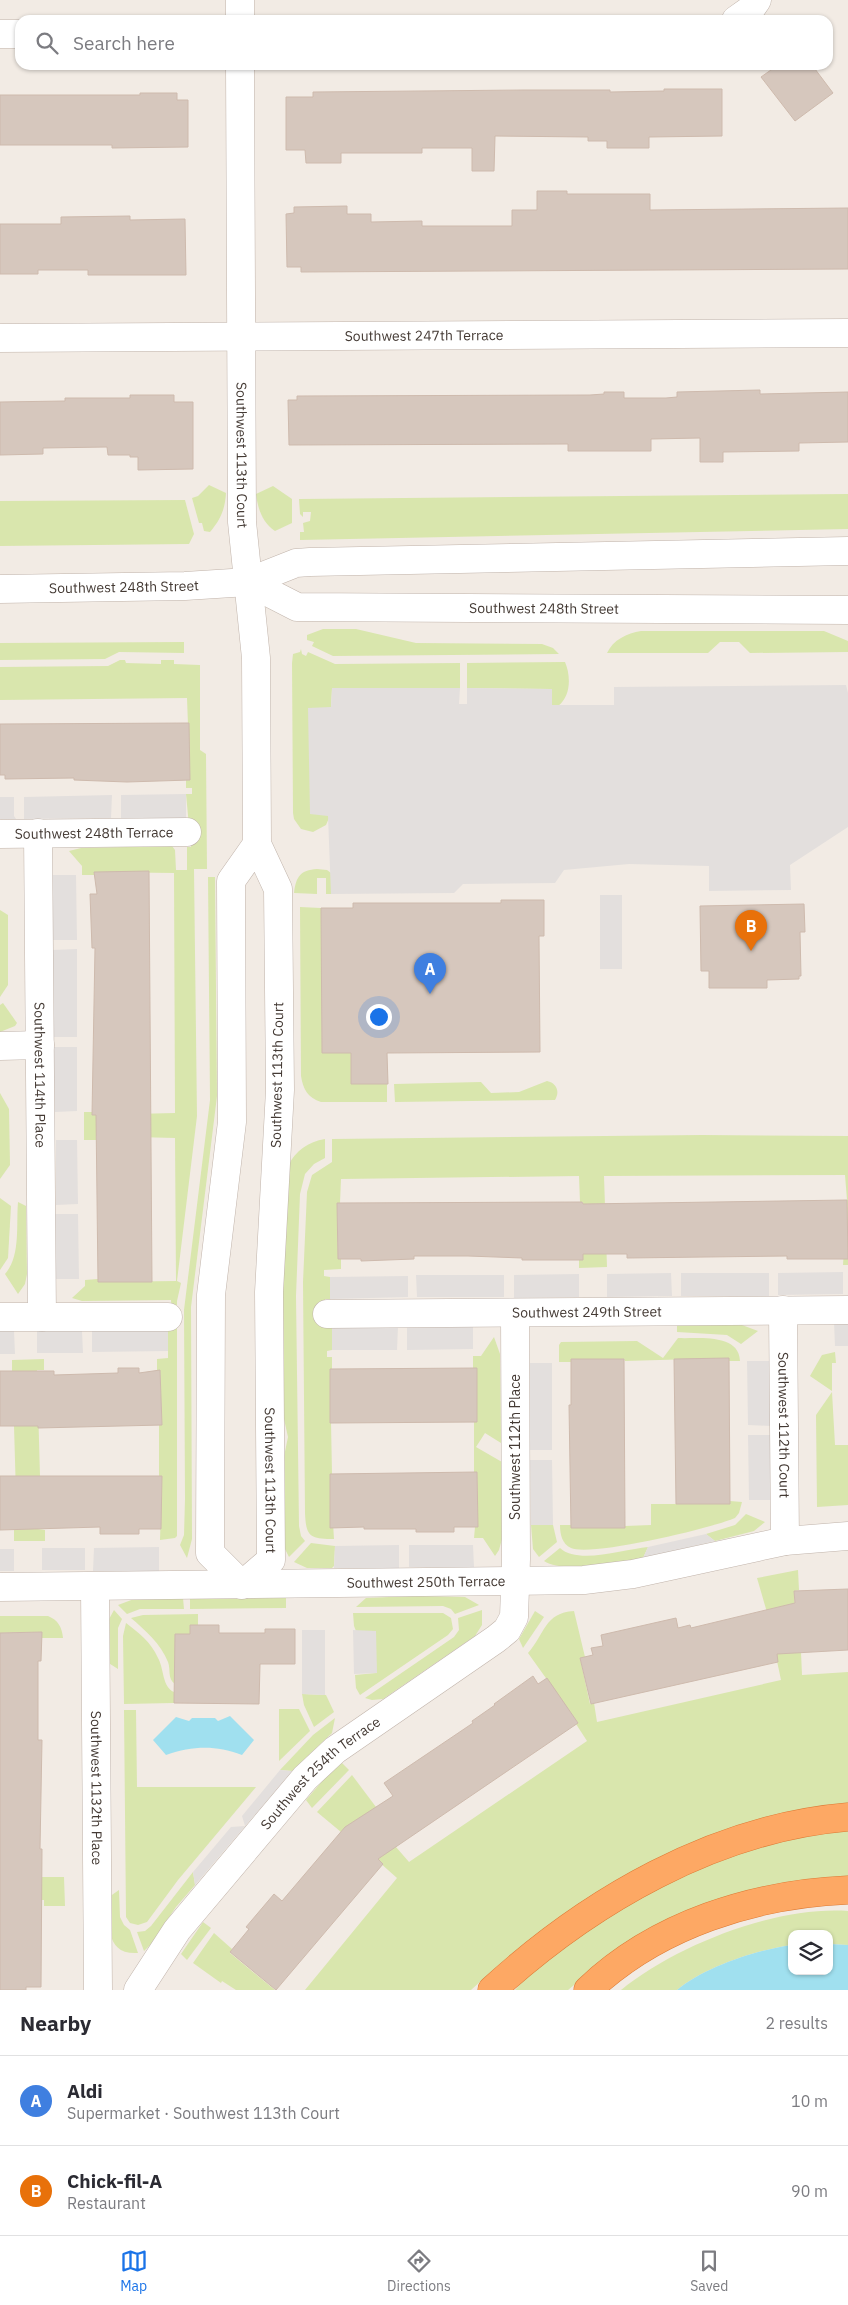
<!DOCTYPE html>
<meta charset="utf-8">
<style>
body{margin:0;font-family:"IBM Plex Sans",sans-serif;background:#f2f2f3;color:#2b2b33}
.controls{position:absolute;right:15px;bottom:15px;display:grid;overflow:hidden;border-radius:10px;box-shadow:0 1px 4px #0004}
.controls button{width:45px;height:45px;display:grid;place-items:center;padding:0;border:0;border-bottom:1px solid #e1e1e2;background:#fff;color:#2b2b33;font:25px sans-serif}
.you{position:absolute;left:378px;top:1016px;width:18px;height:18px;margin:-12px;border:4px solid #fff;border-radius:50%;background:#1a73e8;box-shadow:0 0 0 8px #1a73e833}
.badge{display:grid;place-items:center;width:32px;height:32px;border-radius:50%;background:#1a73e8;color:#fff;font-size:16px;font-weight:700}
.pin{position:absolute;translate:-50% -41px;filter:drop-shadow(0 1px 2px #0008)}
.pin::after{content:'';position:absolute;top:26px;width:18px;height:15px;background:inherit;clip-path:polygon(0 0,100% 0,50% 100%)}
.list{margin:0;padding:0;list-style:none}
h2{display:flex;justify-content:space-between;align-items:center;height:65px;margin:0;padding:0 20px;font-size:21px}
h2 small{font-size:16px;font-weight:400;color:#7c7c81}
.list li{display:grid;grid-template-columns:32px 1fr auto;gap:15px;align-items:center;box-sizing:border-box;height:90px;padding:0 20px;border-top:1px solid #e1e1e2}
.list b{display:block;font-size:19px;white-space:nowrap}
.list p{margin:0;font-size:16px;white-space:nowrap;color:#7c7c81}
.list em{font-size:16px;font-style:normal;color:#7c7c81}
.icon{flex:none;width:28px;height:28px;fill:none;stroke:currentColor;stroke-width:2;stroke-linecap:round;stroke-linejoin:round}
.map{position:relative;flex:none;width:848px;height:1990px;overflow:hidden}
.search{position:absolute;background:#fff;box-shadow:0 1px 4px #0004;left:15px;right:15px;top:15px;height:55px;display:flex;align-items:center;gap:12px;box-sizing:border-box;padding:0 18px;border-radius:15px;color:#7c7c81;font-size:19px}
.sheet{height:245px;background:#fff}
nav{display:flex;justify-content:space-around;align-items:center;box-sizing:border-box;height:70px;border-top:1px solid #e1e1e2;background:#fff;font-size:14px;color:#7c7c81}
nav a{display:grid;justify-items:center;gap:2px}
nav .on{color:#1a73e8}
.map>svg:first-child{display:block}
.green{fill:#d9e6ad}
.parking{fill:#e3dfdd}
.water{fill:#a0e0ef}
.building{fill:#d6c7bd;stroke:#cebaad}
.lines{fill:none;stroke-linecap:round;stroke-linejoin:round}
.minor-casing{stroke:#c0b3aa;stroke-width:29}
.highway-casing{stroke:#dc7934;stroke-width:29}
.minor{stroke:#fff;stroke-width:28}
.highway{stroke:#fda864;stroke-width:28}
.labels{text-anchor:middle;stroke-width:4.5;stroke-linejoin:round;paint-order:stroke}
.street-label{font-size:14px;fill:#443a34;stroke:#fff}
</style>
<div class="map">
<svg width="848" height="1990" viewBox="0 0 848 1990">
<rect width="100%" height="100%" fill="#f2ebe4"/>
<g class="green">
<path d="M209 485 226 493C225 509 221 519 210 532L204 531 202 523H199L192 498 198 496Z"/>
<path d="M273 486 292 499V523L275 531C262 522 258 509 256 494Z"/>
<path d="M848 494V529L300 540V532H304L303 523 310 521 311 512H303V517L300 514 299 499Z"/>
<path d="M185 500 194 534 189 544 0 546V501Z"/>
<path d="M323 629H356L416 643 542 644 553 648 559 654 333 656 312 646 314 642 307 640V635Z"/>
<path d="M641 631H824L848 641V652L750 653 739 642H720L708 653H607C613 640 627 633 641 631Z"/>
<path d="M184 642V653L119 652 105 659 0 660V643Z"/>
<path d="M301 649 302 654 306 656 308 652 335 664 460 663V688L332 689 331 707 329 708 310 814H327L329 818 326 825 313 832 301 829 294 819 293 813 292 663 293 654 300 652Z"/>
<path d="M120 660H125L126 663 161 664V660H174V664L200 665V750L206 754 207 869H194L197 1116 177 1281 181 1283 177 1301V1536L175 1538 160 1540 162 1477 159 1476V1425H162L160 1371H157V1359L168 1358V1330H172L171 1300 82 1301 72 1298 85 1286V1280L98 1279 99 1282 176 1281 175 1138 96 1136V1140H84V1112H92V1115L175 1113 174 873 94 872V875H82V866L69 851 81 848 172 846 175 850 176 870H187V847H191L186 794H192V788H186V780H190L187 698 0 700V667L108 666Z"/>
<path d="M565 662C571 676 571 696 558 706L552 705 551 689 467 688V663Z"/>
<path d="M317 869 327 870 331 873V894H326V878H317V894L294 893C296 877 300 870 317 869Z"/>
<path d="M208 877H215L217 1096 191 1307 192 1539 187 1558 180 1545 184 1535 185 1499 184 1310 210 1100Z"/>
<path d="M300 907 321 908 322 1052 351 1053V1084H387V1102H321C308 1098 303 1089 301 1076Z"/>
<path d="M0 910 8 915V985L0 997Z"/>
<path d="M3 1003 17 1023 15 1026 0 1032V1005Z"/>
<path d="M547 1081C557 1083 560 1092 555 1100L395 1102 394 1084 481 1082 491 1093 519 1092Z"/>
<path d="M0 1093 9 1109 10 1165 0 1179Z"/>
<path d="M702 1135 848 1136V1265H843L847 1200 845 1175 604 1176 607 1267 579 1268V1260L583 1259V1202H580L579 1176 341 1179 340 1203H337L338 1258 341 1259V1269L324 1270V1276L330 1277V1299H325L327 1327H332V1350L327 1351V1357H332V1369L330 1370 332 1474H330L334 1539C310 1539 306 1537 305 1513L303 1282 307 1192 312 1175 332 1162V1139Z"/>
<path d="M325 1139V1158L314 1164 305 1174 300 1194 296 1296 299 1526 301 1536 305 1541 289 1557 284 1547 282 1466 288 1437 282 1410 281 1264 288 1166C296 1150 308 1142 325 1139Z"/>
<path d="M0 1198 11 1206 8 1258 0 1270Z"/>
<path d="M18 1202 26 1206 27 1274 25 1284 18 1294 5 1274C21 1256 16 1225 18 1202Z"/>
<path d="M677 1325H742L758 1331 741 1344 727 1335 677 1332Z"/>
<path d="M494 1337 500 1354 501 1443 485 1433 476 1447 502 1462V1539L499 1550 495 1556 483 1538H474L475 1527 478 1526 477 1473 474 1472V1422H477V1368H473V1356H481Z"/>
<path d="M678 1338C698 1339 739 1333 740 1361H729V1358L625 1361 624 1359H572L571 1362H559V1345L561 1342 637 1341 663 1358Z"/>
<path d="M835 1352 836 1363H832V1391L810 1376 822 1355Z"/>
<path d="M44 1359V1370H37L40 1476 38 1529 45 1530V1541H14V1529H17L14 1426H17V1371H12V1360Z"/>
<path d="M832 1392 835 1445H848V1505L817 1507 816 1415Z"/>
<path d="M730 1501 742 1502 739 1513 735 1518C712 1528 591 1557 571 1548 562 1544 560 1534 560 1525H571V1528H625V1526L651 1525V1504H729Z"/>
<path d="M746 1514 765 1522 754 1531 715 1541 706 1534 735 1525Z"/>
<path d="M531 1525H553L557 1542 539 1557 533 1549Z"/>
<path d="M311 1543 335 1546 334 1566 332 1568H307L294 1562Z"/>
<path d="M648 1547 643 1558C621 1562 563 1574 544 1561L560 1548C578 1565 625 1549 648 1547Z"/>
<path d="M798 1570 799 1590 794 1591 797 1652H801L802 1675 848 1672V1803C698 1822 581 1888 471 1990H305L397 1878 343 1830 341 1832 317 1812 352 1775 376 1807 396 1847 409 1862 587 1741 576 1724 578 1723 528 1653C545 1634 544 1613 574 1611L585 1657 580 1658 590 1704 594 1703 597 1722 781 1680 766 1609 757 1578Z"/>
<path d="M412 1596 465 1597 479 1605 455 1614 451 1609 443 1606 356 1607 366 1598Z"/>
<path d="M183 1598 184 1609H140L127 1614 118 1605 134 1599Z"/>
<path d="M286 1598V1608L190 1609V1599Z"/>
<path d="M114 1610 122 1619 118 1628V1669L107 1662 108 1621Z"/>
<path d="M482 1610V1625L475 1636 383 1699 372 1700 365 1698 454 1637 459 1630 458 1618Z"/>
<path d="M535 1611 544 1617 523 1648 519 1639Z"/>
<path d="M353 1613H443L451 1618 453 1629 448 1635 360 1695 356 1688 355 1675 376 1673V1631H356L354 1626Z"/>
<path d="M198 1614V1625H190V1634H175V1684C167 1678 171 1670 168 1662 161 1644 145 1630 131 1618L143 1615Z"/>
<path d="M0 1616H48C58 1620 62 1627 63 1638H42L41 1632 0 1633Z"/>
<path d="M126 1623C139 1633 151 1642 158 1658 164 1668 162 1687 174 1692V1703L124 1704 123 1636Z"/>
<path d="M302 1694 326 1695 334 1712 314 1727 304 1705Z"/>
<path d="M279 1709H299L310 1731 279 1761Z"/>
<path d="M124 1710H136L137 1787H256L178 1880 147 1922 138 1925 130 1923 126 1917Z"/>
<path d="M335 1718 332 1733 292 1771 280 1770 313 1735Z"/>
<path d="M342 1763 349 1770 312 1808 306 1800 324 1779Z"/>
<path d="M848 1829V1879L603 1961 568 1990H515L531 1972 610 1914 679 1877 749 1850 780 1841Z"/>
<path d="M193 1872 195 1885 176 1907 151 1944 144 1951 137 1932 145 1931 151 1926Z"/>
<path d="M42 1877H64L65 1906H44V1900H0V1880H42Z"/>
<path d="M119 1890 120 1917 124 1925 130 1930 138 1953C103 1955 110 1921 109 1897Z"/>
<path d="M848 1911V1945L829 1944V1934H792V1945C756 1950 705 1967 677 1990H621C677 1945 775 1906 848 1911Z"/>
<path d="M203 1922 211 1928 187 1960 181 1954Z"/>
<path d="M214 1933 232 1949 230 1953 275 1990H236L222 1981 221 1983 193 1963Z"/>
</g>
<g class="parking">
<path d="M846 685 848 693V827L790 865 791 890 709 891V866L629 864 564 870 555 883 463 884 454 893 331 894 328 816 310 814 308 708 331 707 332 688H460L459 704H467V688L552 689V705H614V687Z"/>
<path d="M186 794V818H121V795Z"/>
<path d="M112 795 111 818 24 819V797Z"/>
<path d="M0 797H14V816L16 819H0Z"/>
<path d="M52 875H76L77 940H51Z"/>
<rect x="600" y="895" width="22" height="74"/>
<path d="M77 949V1037H54L52 950Z"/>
<path d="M53 1047H77V1111L55 1112Z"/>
<path d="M56 1140H77L78 1204 56 1205Z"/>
<path d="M55 1214H78L79 1279H55Z"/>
<path d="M843 1272V1294L778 1295V1273Z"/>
<path d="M671 1273 672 1296 607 1297V1274Z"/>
<rect x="681" y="1273" width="88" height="23"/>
<path d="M579 1274V1297L514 1298V1275Z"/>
<path d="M416 1275H504V1297H417Z"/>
<path d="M408 1276V1297L330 1299V1277Z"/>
<path d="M834 1322H848V1346H835Z"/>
<path d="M473 1325V1349L407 1350V1326Z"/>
<path d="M332 1327H398L397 1350H332Z"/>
<path d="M37 1330 82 1331 83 1353H37Z"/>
<path d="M92 1330H168V1351L92 1352Z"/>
<path d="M0 1331H14L15 1354H0Z"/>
<path d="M747 1361H770L771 1426 748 1425Z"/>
<path d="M530 1363H552V1450H529Z"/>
<path d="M748 1435H771L772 1500H749Z"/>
<path d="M530 1460H552L553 1525H531Z"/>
<path d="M706 1534 715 1541 643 1558 648 1547Z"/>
<path d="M399 1545V1568H334L335 1546Z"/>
<path d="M409 1545H473L474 1567H409Z"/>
<path d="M159 1547V1571H93L94 1548Z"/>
<rect x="42" y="1548" width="43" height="22"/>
<rect x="0" y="1549" width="14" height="22"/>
<path d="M302 1630H325V1695L302 1694Z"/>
<path d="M353 1630 376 1631 377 1673 354 1674Z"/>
<path d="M280 1770 292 1771 195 1885 193 1872 231 1827 245 1826 242 1816Z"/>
</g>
<g class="water">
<path d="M230 1716 254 1740 242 1755C215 1745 193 1746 166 1755L153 1740 176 1717 189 1721 192 1718H215L218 1721Z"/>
<path d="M829 1944 848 1945V1990H677C705 1967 756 1950 792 1945V1971H829Z"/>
</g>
<g class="building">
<path d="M778 65H812L833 93 795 121 761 77Z"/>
<path d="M664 89H722V136L649 137V148H607V141H588V137L495 136 494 171H472V148H422V153H341V163H306L305 150H286V97H313V92L524 90H610V92L664 91Z"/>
<path d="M140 93H177V100H188V147L112 148V145H0V95H140Z"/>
<path d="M537 191H567V194H650V210L848 208V269L301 272V267H287L286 214 294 213V207L347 206V214H371V222L422 221V226H512V210H537Z"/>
<path d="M130 216V220L185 219 186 275H88V270H38V274H0V224H61V217Z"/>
<path d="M760 390V394L848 392V442L799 443V451L723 452V462H700V438L651 439V451H568V444L289 445 288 400H297V396L590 395 604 394V392H624V398H666L677 397V392Z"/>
<path d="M130 395H174V402H193V469L138 470V457H130V455H108L107 447 43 448V454L0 455V402L65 401V398H130Z"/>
<path d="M189 723 190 780 127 782 74 780V778L5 779V775H0V724Z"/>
<path d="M149 871 152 1282H98L96 1115H92L95 948H92L90 894H97L94 872Z"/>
<path d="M501 900H544V936H539L540 1052 387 1053 388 1084H351V1053H322L321 908H353V903H501Z"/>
<path d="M804 904 805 932H800L801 976H799V979L767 980V988H709V971H701L700 906Z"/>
<path d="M847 1200 848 1259H787V1256L627 1258V1254H583V1260H522V1258L468 1256H414V1259L361 1261V1259H338L337 1203 582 1202 583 1204Z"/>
<path d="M729 1358 730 1504H676L674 1359Z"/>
<path d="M571 1359H624L625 1528H571L569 1405H571Z"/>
<path d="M118 1368H139V1373L160 1370 162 1425 38 1428V1426H0V1371H54V1375L118 1373Z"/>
<path d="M477 1368V1422L330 1423V1369Z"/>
<path d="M477 1472 478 1527H454V1532H416V1529H364V1527L330 1528V1474Z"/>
<path d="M0 1476H162L161 1529H139V1534H100V1527L0 1530Z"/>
<path d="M848 1589V1650L777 1654 778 1662 591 1704 580 1658 593 1655 591 1648 603 1646 601 1635 676 1618 678 1628 690 1625 691 1628 795 1603 794 1591Z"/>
<path d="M190 1625H219V1633H265V1629H295V1664H260L259 1704 174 1703 175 1634H190Z"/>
<path d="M42 1632 41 1661H38V1740H42L40 1849H42L41 1987H26V1990H0V1633Z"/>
<path d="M533 1676 538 1684 547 1678 578 1723 378 1859 383 1864 276 1990 230 1952 249 1929 246 1927 274 1894 282 1901 345 1827 393 1796 384 1783 473 1723 472 1721 495 1705 494 1704Z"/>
</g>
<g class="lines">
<defs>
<g id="minor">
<path d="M240 0V20"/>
<path d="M736 20 750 10 757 0"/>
<path d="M0 34H20"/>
<path id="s1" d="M240 65 242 522 256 658 257 844 278 889 280 1090 269 1292 271 1560 242 1585 210 1553 211 1295 232 1122 231 881 257 844"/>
<path id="s2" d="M0 338 848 333"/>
<path id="s3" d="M248 582 297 607 848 610"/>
<path id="s4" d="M0 589 185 586 248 582 296 563 310 562 848 551"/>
<path id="s5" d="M38 833 42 1317"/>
<path id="s6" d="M0 834 187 832"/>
<path d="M0 1046 40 1045"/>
<path id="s7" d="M783 1310 785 1541"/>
<path id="s8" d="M327 1314 848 1310"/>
<path d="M0 1317H168"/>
<path id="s9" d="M0 1587 584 1580 633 1574 785 1541 848 1536"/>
<path id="s10" d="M95 1587 98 1990"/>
<path id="s11" d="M138 1990 177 1930 305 1778 335 1750 496 1639 507 1630 514 1617 516 1559 515 1313"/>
</g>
<g id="highway">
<path d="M492 1990C589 1901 715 1828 848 1817"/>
<path d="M588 1990C657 1924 755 1894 848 1890"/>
</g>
</defs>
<use href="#minor" class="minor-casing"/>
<use href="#highway" class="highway-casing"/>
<use href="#minor" class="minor"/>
<use href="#highway" class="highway"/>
</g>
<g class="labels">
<g class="street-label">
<text dy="5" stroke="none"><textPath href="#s2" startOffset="424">Southwest 247th Terrace</textPath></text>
<text dy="5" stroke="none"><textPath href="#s1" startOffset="390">Southwest 113th Court</textPath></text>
<text dy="5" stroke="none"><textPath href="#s4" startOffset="124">Southwest 248th Street</textPath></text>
<text dy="5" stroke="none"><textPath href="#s3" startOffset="302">Southwest 248th Street</textPath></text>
<text dy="5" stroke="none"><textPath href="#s6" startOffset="94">Southwest 248th Terrace</textPath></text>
<text dy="5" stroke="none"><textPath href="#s5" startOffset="242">Southwest 114th Place</textPath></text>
<text transform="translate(277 1075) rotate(-89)" y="5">Southwest 113th Court</text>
<text dy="5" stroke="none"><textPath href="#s8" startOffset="260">Southwest 249th Street</textPath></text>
<text dy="5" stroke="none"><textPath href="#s7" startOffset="115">Southwest 112th Court</textPath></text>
<text transform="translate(515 1447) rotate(-90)" y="5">Southwest 112th Place</text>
<text dy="5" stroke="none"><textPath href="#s1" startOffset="1421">Southwest 113th Court</textPath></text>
<text dy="5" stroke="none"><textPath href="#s9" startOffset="426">Southwest 250th Terrace</textPath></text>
<text dy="5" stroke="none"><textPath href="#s11" startOffset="285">Southwest 254th Terrace</textPath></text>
<text dy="5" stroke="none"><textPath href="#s10" startOffset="201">Southwest 1132th Place</textPath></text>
</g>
</g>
</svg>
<div class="controls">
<button><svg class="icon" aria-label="layers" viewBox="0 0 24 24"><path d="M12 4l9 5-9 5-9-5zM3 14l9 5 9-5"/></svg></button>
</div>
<div class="you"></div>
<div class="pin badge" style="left:430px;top:994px;background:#3f7fe0">A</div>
<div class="pin badge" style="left:751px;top:951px;background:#e8710a">B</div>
<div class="search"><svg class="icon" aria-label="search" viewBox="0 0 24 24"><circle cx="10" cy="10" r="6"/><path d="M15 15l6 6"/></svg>Search here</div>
</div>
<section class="sheet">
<h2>Nearby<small>2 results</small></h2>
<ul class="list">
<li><span class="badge" style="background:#3f7fe0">A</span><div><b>Aldi</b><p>Supermarket · Southwest 113th Court</p></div><em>10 m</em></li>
<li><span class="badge" style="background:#e8710a">B</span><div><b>Chick-fil-A</b><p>Restaurant</p></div><em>90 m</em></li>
</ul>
</section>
<nav>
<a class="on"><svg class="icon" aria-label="map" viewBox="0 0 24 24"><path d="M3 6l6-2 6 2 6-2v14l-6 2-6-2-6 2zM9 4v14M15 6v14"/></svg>Map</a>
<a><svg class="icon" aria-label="directions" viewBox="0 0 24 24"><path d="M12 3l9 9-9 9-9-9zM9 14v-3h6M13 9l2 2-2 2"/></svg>Directions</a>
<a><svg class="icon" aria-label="saved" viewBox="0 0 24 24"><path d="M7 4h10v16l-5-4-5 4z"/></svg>Saved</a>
</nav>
